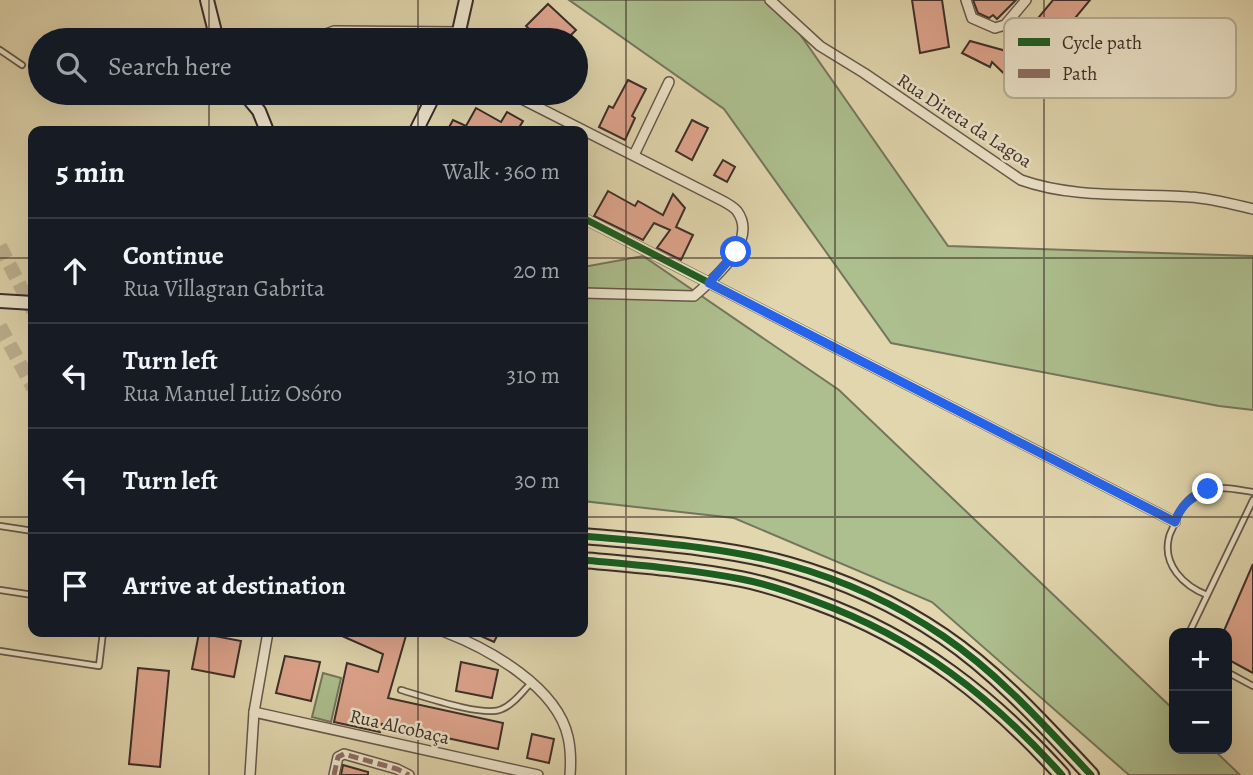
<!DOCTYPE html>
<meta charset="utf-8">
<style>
body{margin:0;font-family:Alegreya,serif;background:#20242c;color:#f1f3f6}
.controls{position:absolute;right:21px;bottom:21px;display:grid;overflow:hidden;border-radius:14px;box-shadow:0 7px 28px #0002}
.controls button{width:63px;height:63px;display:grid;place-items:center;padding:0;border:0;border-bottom:2px solid #363941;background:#171b24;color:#f1f3f6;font:35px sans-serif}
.stop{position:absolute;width:21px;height:21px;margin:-16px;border:5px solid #2563eb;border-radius:50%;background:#fff}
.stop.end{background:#2563eb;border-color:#fff;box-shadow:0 2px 7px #0008}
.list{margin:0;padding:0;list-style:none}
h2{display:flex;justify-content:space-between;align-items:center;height:91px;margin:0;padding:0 28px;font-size:30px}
h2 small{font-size:23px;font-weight:400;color:#9ea1a6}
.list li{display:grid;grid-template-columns:46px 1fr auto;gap:21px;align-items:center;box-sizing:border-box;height:105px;padding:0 28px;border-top:2px solid #363941}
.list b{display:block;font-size:26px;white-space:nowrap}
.list p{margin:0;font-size:23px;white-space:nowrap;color:#9ea1a6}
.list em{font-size:23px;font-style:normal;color:#9ea1a6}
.icon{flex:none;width:38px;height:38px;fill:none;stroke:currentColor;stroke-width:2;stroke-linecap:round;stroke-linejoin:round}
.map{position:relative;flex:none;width:1253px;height:775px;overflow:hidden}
.search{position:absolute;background:#171b24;box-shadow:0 7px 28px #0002;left:28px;top:28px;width:560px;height:77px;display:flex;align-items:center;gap:18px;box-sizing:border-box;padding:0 24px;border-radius:38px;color:#9ea1a6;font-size:26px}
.panel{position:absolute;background:#171b24;box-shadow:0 7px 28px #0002;left:28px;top:126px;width:560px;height:511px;border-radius:14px}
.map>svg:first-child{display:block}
.green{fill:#adbf8f;stroke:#74765c;stroke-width:2}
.building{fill:#dfa58e;stroke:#3c2e28;stroke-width:2}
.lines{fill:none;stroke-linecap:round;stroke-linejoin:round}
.primary-tunnel{stroke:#c0b493;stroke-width:14;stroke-dasharray:14 7;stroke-linecap:butt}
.lane-casing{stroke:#65584a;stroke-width:8}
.street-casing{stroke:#65584a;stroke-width:12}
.secondary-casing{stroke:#3c2e28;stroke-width:16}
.primary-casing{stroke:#3c2e28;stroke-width:18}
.lane{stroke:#ece4ca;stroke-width:4.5}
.street{stroke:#ece4ca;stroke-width:9}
.secondary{stroke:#ece4ca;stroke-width:12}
.primary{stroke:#e1d6ae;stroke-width:14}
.quiet{stroke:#8d6e63;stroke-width:5;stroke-dasharray:10 5;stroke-linecap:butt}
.cycleway-casing{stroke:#ece4ca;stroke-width:11}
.cycleway{stroke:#1b5e20;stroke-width:7}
.route{stroke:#2563eb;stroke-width:9}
.grid{fill:none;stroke:#3c2e28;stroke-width:2;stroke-opacity:0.55}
.labels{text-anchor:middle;stroke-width:5;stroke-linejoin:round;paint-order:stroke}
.street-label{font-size:19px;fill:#3c2e28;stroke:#ece4ca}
.key{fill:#ece4ca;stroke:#b7ad99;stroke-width:2}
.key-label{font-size:19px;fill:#3c2e28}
</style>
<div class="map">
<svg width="1253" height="775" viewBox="0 0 1253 775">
<rect width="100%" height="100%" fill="#e1d6ae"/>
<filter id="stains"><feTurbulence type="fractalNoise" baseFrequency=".00286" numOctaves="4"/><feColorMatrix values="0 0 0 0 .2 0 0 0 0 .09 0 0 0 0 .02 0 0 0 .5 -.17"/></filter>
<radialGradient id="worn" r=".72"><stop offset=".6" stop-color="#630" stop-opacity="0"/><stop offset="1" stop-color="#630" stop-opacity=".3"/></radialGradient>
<g class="green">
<path d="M569 0H776L948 246 1253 256V410L1219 406 891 343 724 109Z"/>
<path d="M643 256 839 390 1174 710V749H1213L1240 775H1129L932 602 734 518 583 501V267Z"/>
<path d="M323 673 341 678 331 722 312 717Z"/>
</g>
<g class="building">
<path d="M912 0H942L949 47 920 53Z"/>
<path d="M973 0H1016L997 19 993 15 989 18 978 13Z"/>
<path d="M1053 0H1090L1018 87 992 62 990 67 962 53 970 41 1010 52Z"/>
<path d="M548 4 576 30 566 40H541L526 26Z"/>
<path d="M628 80 646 89 632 116 635 118 625 140 599 127 609 106 613 108Z"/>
<path d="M476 108 501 122 507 112 523 121 517 131H447L453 120 466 126Z"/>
<path d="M692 120 708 128 692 160 676 151Z"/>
<path d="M723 160 735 167 727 182 714 175Z"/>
<path d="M608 191 635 206 638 201 663 215 673 194 685 208 676 227 693 235 681 260 657 248 670 230 654 223 643 240 594 216Z"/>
<path d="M1253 564V673L1227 659V633H1223Z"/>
<path d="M333 632H407L388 698 503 723 498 749 382 724 380 732 334 722 347 663 378 672 383 654Z"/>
<path d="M472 632H499L494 642Z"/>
<path d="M199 633 241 641 234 677 192 669Z"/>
<path d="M285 656 320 662 311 701 276 693Z"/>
<path d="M461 662 498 670 492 698 456 691Z"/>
<path d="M138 668 169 671 160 767 129 764Z"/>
<path d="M532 734 554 739 549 763 527 758Z"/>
<path d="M343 765 368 772V775H341Z"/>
</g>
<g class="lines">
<g class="primary-tunnel">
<path d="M0 246 33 311"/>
<path d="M0 326 33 388"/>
</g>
<defs>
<g id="lane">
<path d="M0 50 22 65"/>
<path d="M0 526 33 531"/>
<path d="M0 590 33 595"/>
<path d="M1207 595C1184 586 1162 565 1169 537 1170 532 1174 527 1175 522 1181 506 1192 493 1209 489 1223 486 1239 490 1253 492"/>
<path d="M1189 633 1253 500"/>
<path d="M0 651 99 666 103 632"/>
<path d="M1227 672 1253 686"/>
<path d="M401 690C422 696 485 718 502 709 514 704 522 692 531 683"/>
</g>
<g id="street">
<path d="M770 0 820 46 864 73 1021 180C1074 199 1134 193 1189 197 1210 198 1232 204 1253 209"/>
<path d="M966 0 972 18 995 28 1005 25 1026 0"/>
<path d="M326 40V34L334 31 460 32"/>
<path d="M510 93 719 199C725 202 733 206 737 211 759 241 714 279 694 296L583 293"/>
<path d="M634 155 669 82"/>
<path d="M583 218 1175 522"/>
<path d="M445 632C489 649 557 687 568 737 571 750 571 762 570 775"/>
<path d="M254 712 538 775"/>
<path d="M250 775 254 712 268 632"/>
<path d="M334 775 338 757 344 754 397 769 409 775"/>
</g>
<g id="secondary">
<path d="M207 0 217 40"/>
<path d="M457 40 466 0"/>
<path d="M244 93 259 111 267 131"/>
<path d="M416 131 435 93"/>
<path d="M0 301 33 303"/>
</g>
<g id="primary">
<path d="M583 536C648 542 726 547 789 565 843 580 897 605 943 636 999 674 1045 726 1091 775"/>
<path d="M583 560C636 565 689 569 741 579 767 584 793 593 817 602 916 638 992 697 1062 775"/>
</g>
</defs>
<use href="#lane" class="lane-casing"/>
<use href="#street" class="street-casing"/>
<use href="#secondary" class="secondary-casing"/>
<use href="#primary" class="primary-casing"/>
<use href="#lane" class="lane"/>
<use href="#street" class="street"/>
<use href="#secondary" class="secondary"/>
<use href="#primary" class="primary"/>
<g class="quiet">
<path d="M326 40V34L334 31 460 32"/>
<path d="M334 775 338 757 344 754 397 769 409 775"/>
</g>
<defs>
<g id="cycleway">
<path d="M583 218 1175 522"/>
<path d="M583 536C648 542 726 547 789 565 843 580 897 605 943 636 999 674 1045 726 1091 775"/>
<path d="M583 560C636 565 689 569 741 579 767 584 793 593 817 602 916 638 992 697 1062 775"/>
</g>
</defs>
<use href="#cycleway" class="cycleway-casing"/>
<use href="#cycleway" class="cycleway"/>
</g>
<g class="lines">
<path class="route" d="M736 252 709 283 1175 522C1181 504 1191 498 1208 489"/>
</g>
<path class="grid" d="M209 0V40M418 0V40M626 0V775M835 0V775M1044 0V775M209 93V131M418 93V131M0 258H33M583 258H1253M0 517H33M583 517H1253M209 632V775M418 632V775"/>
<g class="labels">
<g class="street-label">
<text transform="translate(965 120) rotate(33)" y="7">Rua Direta da Lagoa</text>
<text transform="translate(400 726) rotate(13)" y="7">Rua Alcobaça</text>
</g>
</g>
<rect x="1004" y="18" width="232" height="80" rx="10" class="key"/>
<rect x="1018" y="38" width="32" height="8" fill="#1b5e20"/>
<rect x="1018" y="69" width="32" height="9" fill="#8d6e63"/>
<g class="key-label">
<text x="1062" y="49">Cycle path</text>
<text x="1062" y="80">Path</text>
</g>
<rect width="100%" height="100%" filter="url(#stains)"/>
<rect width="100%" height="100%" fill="url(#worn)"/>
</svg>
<div class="controls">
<button>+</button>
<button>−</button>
</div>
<div class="stop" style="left:736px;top:252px"></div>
<div class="stop end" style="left:1208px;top:489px"></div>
<div class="search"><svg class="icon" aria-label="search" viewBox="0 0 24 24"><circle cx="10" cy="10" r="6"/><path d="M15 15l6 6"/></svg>Search here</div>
<section class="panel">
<h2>5 min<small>Walk · 360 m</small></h2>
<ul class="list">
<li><svg class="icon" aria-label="ahead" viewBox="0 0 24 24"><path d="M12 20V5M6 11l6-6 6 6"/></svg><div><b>Continue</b><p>Rua Villagran Gabrita</p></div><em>20 m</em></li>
<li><svg class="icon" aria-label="left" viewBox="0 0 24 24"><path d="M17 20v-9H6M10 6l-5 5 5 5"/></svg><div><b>Turn left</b><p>Rua Manuel Luiz Osóro</p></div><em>310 m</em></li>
<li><svg class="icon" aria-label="left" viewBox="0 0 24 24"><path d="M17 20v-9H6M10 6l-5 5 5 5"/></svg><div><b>Turn left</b></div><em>30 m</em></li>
<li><svg class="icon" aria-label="arrive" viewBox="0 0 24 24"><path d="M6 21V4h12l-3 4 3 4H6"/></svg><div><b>Arrive at destination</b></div></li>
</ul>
</section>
</div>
